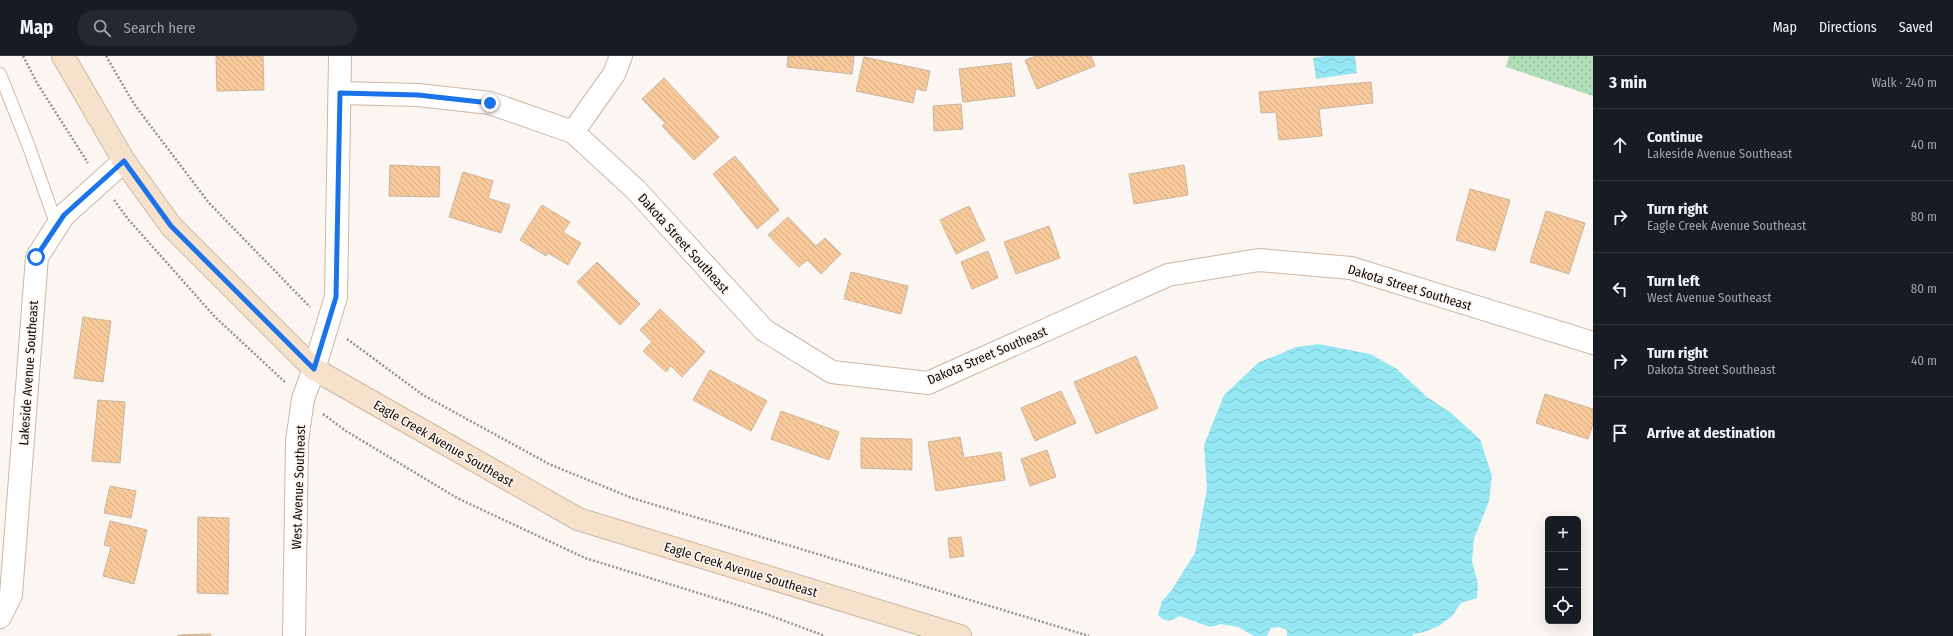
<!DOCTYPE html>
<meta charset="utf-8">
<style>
body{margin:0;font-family:"Fira Sans Condensed",sans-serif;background:#242831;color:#f1f3f6}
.controls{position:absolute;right:12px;bottom:12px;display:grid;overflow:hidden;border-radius:6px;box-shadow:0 4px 16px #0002}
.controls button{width:36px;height:36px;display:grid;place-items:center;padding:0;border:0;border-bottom:1px solid #363941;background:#171b24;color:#f1f3f6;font:20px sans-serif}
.stop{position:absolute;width:12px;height:12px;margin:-9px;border:3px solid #1a73e8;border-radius:50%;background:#fff}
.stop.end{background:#1a73e8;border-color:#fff;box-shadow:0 1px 4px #0008}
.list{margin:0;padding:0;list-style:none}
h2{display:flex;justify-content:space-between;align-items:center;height:52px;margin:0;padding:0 16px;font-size:17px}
h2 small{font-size:13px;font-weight:400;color:#9ea1a6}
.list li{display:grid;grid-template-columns:26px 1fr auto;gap:12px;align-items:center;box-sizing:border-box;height:72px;padding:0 16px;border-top:1px solid #363941}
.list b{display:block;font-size:15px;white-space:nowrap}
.list p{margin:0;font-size:13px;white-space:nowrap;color:#9ea1a6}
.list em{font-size:13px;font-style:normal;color:#9ea1a6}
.icon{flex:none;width:22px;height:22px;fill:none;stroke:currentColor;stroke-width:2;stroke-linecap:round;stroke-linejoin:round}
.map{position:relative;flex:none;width:1593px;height:580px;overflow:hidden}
header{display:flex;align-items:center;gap:24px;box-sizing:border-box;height:56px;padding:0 20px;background:#171b24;border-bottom:1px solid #363941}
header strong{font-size:19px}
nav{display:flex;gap:22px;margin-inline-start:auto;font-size:14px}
.search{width:280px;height:36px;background:#242831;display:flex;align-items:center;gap:10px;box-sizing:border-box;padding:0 14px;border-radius:22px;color:#9ea1a6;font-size:15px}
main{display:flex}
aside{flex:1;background:#171b24}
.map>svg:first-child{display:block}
.green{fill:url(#green-dots)}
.water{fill:url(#water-waves)}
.building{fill:url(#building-back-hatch);stroke:#ccb59e}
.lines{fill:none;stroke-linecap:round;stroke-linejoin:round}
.lane-casing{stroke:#cfb6a1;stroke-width:14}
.street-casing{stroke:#cfb6a1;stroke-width:24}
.secondary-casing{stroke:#cfb6a1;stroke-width:24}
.path{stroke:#9a928e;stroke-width:2.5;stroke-dasharray:2 2;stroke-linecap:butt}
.lane{stroke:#fff;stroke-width:12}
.street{stroke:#fff;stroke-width:22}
.secondary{stroke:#f6e2cc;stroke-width:22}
.route{stroke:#1a73e8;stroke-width:5}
.labels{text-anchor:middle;stroke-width:3;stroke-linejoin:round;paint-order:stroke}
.street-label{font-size:13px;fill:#130a04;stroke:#fcf6f2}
</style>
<header>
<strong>Map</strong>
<div class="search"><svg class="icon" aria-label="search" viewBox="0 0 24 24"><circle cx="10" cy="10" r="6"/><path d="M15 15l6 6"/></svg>Search here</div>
<nav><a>Map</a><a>Directions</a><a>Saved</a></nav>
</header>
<main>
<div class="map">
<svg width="1593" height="580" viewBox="0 0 1593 580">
<defs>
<pattern id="green-dots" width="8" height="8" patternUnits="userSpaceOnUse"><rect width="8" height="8" fill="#b0deb9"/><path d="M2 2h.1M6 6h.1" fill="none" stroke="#96bd9d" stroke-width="1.8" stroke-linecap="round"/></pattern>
<pattern id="water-waves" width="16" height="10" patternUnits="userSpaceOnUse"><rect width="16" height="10" fill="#95e7f4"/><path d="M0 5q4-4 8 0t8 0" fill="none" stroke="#80c5d0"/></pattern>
<pattern id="building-back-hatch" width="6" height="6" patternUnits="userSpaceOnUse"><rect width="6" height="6" fill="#f8c99a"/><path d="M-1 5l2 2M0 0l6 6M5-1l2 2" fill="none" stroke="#d4ab83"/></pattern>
</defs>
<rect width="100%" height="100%" fill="#fcf6f2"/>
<path class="green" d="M1509 0H1593V40L1506 11Z"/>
<g class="water">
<path d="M1325 0H1355L1357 17 1316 23 1313 2Z"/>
<path d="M1319 288 1370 298 1397 313 1427 341 1451 357 1480 383 1492 420 1489 445 1474 483 1472 506 1478 527 1477 542 1461 547 1452 560 1439 570 1424 576 1413 578V580H1287V574L1279 571 1271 572 1267 580H1254L1238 571 1221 568 1210 571 1180 560C1170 565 1166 567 1158 559L1162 545 1171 535 1195 497 1207 433 1204 389 1224 339 1258 307 1296 291Z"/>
</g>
<g class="building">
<path d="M216 0H263L264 34 217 35Z"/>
<path d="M788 0H854L852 18 787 11Z"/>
<path d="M1036 0H1091L1095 10 1037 33 1025 4Z"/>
<path d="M864 1 930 15 926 35 916 33 913 47 856 35Z"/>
<path d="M1011 7 1015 40 963 46 959 13Z"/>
<path d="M664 22 719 81 694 104 662 70 665 67 642 43Z"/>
<path d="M1371 26 1373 47 1319 53 1322 80 1279 84 1276 56 1261 57 1259 36Z"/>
<path d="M961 48 963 73 934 75 933 50Z"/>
<path d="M735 100 779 154 757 173 713 118Z"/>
<path d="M390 109 440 111 439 141 389 140Z"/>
<path d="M1184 109 1188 139 1134 148 1129 118Z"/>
<path d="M463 116 493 125 488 142 510 149 501 177 449 161Z"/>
<path d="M1470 133 1510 144 1495 195 1456 184Z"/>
<path d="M542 149 570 166 563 176 581 187 568 209 548 197 546 200 520 184Z"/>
<path d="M969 150 985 184 956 198 940 164Z"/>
<path d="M1546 155 1585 167 1569 218 1530 206Z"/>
<path d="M788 161 816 190 825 182 841 198 821 218 807 204 799 211 768 179Z"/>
<path d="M1049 170 1060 202 1016 218 1004 186Z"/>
<path d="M988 195 998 222 972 233 961 206Z"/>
<path d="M597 206 640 248 620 269 577 226Z"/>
<path d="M851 216 908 230 901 258 844 243Z"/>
<path d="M660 253 705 296 682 321 671 310 666 316 643 295 652 286 640 274Z"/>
<path d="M83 261 111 265 103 326 74 322Z"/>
<path d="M1136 300 1158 352 1096 378 1074 326Z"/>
<path d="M710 314 767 345 751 375 693 344Z"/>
<path d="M1061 335 1076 367 1035 385 1021 352Z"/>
<path d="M1545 338 1593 353V368L1588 383 1536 367Z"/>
<path d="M98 344 125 346 120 407 92 405Z"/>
<path d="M781 355 839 376 829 404 771 383Z"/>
<path d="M960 381 964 402 1001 396 1005 424 936 435 928 386Z"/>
<path d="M861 382 912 383V414L861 412Z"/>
<path d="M1047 394 1056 421 1030 430 1021 403Z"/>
<path d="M110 430 136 435 131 462 104 457Z"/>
<path d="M198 461 229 462 228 538 197 537Z"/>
<path d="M110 465 147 474 134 528 103 520 111 491 104 489Z"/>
<path d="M961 481 964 500 950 502 948 482Z"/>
<path d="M211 578V580H178V579Z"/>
</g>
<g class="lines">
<defs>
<path id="lane" d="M0 18 29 91 57 170"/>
<g id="street">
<path d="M340 37 418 39 490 47 573 76 636 134 764 274 832 316 928 327 1168 219 1259 204 1351 212 1593 287"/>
<path d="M573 76 614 18 621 0"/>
<path d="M0 561 11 539 37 201 64 159 124 105"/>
<path d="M294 580 297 385 303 343 314 313 336 241 340 0"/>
</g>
<path id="secondary" d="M63 0 124 105 171 170 314 313 578 463 960 580"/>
</defs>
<use href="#lane" class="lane-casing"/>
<use href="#street" class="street-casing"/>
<use href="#secondary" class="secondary-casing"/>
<g class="path">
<path d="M23 0 37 27 88 107"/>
<path d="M106 0 134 48 209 147 310 251"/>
<path d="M114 144 128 163 215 261 286 327"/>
<path d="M347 283 423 339 549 408 632 442 1089 580"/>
<path d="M323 358 346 375 457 442 585 502 763 557 825 580"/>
</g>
<use href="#lane" class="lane"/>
<use href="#street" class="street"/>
<use href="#secondary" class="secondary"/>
</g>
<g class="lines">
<path class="route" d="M36 201 64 159 124 105 171 170 314 313 336 241 340 37 418 39 490 47"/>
</g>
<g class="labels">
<g class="street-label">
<text transform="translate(684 187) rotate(48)" y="5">Dakota Street Southeast</text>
<text transform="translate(1410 231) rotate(17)" y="5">Dakota Street Southeast</text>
<text transform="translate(987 299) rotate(-23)" y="5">Dakota Street Southeast</text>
<text transform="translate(28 317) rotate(-86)" y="5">Lakeside Avenue Southeast</text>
<text transform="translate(444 387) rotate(30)" y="5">Eagle Creek Avenue Southeast</text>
<text transform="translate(298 431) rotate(-88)" y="5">West Avenue Southeast</text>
<text transform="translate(741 513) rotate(17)" y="5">Eagle Creek Avenue Southeast</text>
</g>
</g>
</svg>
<div class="controls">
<button>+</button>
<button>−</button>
<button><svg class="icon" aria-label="locate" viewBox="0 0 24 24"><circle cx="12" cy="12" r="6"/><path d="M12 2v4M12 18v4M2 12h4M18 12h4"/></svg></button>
</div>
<div class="stop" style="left:36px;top:201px"></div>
<div class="stop end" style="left:490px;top:47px"></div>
</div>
<aside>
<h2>3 min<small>Walk · 240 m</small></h2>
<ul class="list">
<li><svg class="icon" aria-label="ahead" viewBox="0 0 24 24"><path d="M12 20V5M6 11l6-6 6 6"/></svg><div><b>Continue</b><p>Lakeside Avenue Southeast</p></div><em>40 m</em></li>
<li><svg class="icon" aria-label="right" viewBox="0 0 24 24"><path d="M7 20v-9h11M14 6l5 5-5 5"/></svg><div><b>Turn right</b><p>Eagle Creek Avenue Southeast</p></div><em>80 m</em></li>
<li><svg class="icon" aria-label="left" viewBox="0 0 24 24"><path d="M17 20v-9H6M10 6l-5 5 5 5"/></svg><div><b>Turn left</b><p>West Avenue Southeast</p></div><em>80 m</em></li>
<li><svg class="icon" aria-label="right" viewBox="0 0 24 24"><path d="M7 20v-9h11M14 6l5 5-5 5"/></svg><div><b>Turn right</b><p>Dakota Street Southeast</p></div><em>40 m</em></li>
<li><svg class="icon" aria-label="arrive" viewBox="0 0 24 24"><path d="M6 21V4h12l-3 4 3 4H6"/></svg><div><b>Arrive at destination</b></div></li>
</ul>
</aside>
</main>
